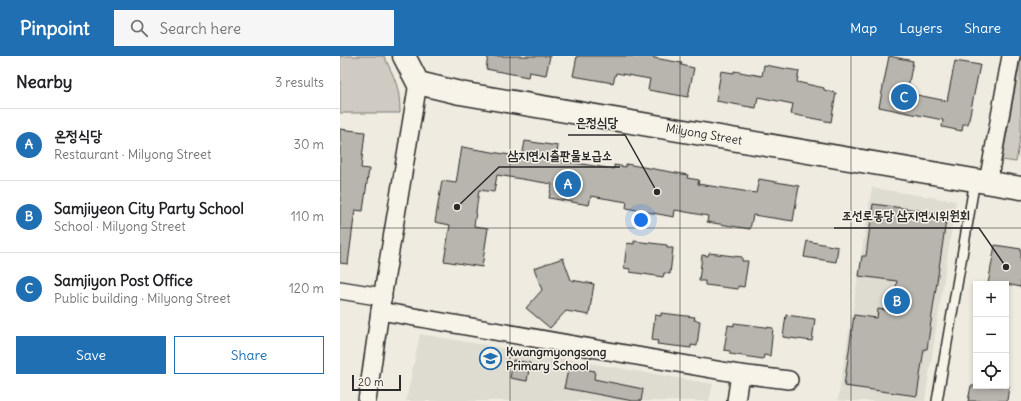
<!DOCTYPE html>
<meta charset="utf-8">
<style>
body{margin:0;font-family:Delius,"Poor Story",sans-serif;background:#f6f6f6;color:#202124}
.controls{position:absolute;right:12px;bottom:12px;display:grid;overflow:hidden;border-radius:0px;box-shadow:0 2px 6px #0003}
.controls button{width:36px;height:36px;display:grid;place-items:center;padding:0;border:0;border-bottom:1px solid #e0e0e0;background:#fff;color:#202124;font:20px sans-serif}
.scale{position:absolute;left:12px;bottom:10px;width:49px;box-sizing:border-box;padding-left:4px;border:2px solid #2b2b2b;border-top:0;font-size:11px;line-height:14px;white-space:nowrap;color:#2b2b2b;-webkit-text-stroke:3px #f7f3e8;paint-order:stroke}
.you{position:absolute;left:301px;top:164px;width:14px;height:14px;margin:-10px;border:3px solid #fff;border-radius:50%;background:#1a73e8;box-shadow:0 0 0 6px #1a73e833}
.badge{display:grid;place-items:center;width:26px;height:26px;border-radius:50%;background:#1f6fb2;color:#fff;font-size:13px;font-weight:700}
.pin{position:absolute;translate:-50% -50%;border:2px solid #fff;box-shadow:0 1px 4px #0006}
.list{margin:0;padding:0;list-style:none}
h2{display:flex;justify-content:space-between;align-items:center;height:52px;margin:0;padding:0 16px;font-size:17px}
h2 small{font-size:13px;font-weight:400;color:#757577}
.list li{display:grid;grid-template-columns:26px 1fr auto;gap:12px;align-items:center;box-sizing:border-box;height:72px;padding:0 16px;border-top:1px solid #e0e0e0}
.list b{display:block;font-size:15px;white-space:nowrap}
.list p{margin:0;font-size:13px;white-space:nowrap;color:#757577}
.list em{font-size:13px;font-style:normal;color:#757577}
.actions{display:flex;gap:8px;padding:12px 16px}
.actions a{flex:1;padding:9px 0;border:1px solid #1f6fb2;border-radius:0px;text-align:center;font-size:14px;color:#1f6fb2}
.actions .main{background:#1f6fb2;color:#fff}
.icon{flex:none;width:22px;height:22px;fill:none;stroke:currentColor;stroke-width:2;stroke-linecap:round;stroke-linejoin:round}
.map{position:relative;flex:none;width:681px;height:345px;overflow:hidden}
header{display:flex;align-items:center;gap:24px;box-sizing:border-box;height:56px;padding:0 20px;background:#1f6fb2;color:#fff}
header strong{font-size:19px}
nav{display:flex;gap:22px;margin-inline-start:auto;font-size:14px}
.search{width:280px;height:36px;background:#f6f6f6;display:flex;align-items:center;gap:10px;box-sizing:border-box;padding:0 14px;border-radius:0px;color:#757577;font-size:15px}
main{display:flex}
aside{flex:1;background:#fff}
.map>svg:first-child{display:block}
.built{fill:#dedbd1}
.green{fill:#cfcbc2;stroke:#7d7b76}
.building{fill:#b8b5ae;stroke:#2b2b2b}
.lines{fill:none;stroke-linecap:round;stroke-linejoin:round}
.service-casing{stroke:#2b2b2b;stroke-width:12}
.minor-casing{stroke:#2b2b2b;stroke-width:20}
.secondary-casing{stroke:#2b2b2b;stroke-width:25}
.service{stroke:#f7f3e8;stroke-width:9}
.minor{stroke:#f7f3e8;stroke-width:17}
.secondary{stroke:#f7f3e8;stroke-width:22}
.grid{fill:none;stroke:#2b2b2b;stroke-width:1;stroke-opacity:0.55}
.labels{text-anchor:middle;stroke-width:3;stroke-linejoin:round;paint-order:stroke}
.street-label{font-size:12px;fill:#2b2b2b;stroke:#f7f3e8}
.poi-label{font-size:12px;font-weight:bold;fill:#2b2b2b;stroke:#f7f3e8;text-anchor:start}
.leader{fill:none;stroke:#2b2b2b;stroke-width:1.5}
.callout-dot{fill:#2b2b2b;stroke:#f7f3e8;stroke-width:1.5}
.callout-label{font-size:13px;text-anchor:middle;font-weight:bold;fill:#2b2b2b;stroke:#f7f3e8;stroke-width:3;stroke-linejoin:round;paint-order:stroke}
</style>
<header>
<strong>Pinpoint</strong>
<div class="search"><svg class="icon" aria-label="search" viewBox="0 0 24 24"><circle cx="10" cy="10" r="6"/><path d="M15 15l6 6"/></svg>Search here</div>
<nav><a>Map</a><a>Layers</a><a>Share</a></nav>
</header>
<main>
<aside>
<h2>Nearby<small>3 results</small></h2>
<ul class="list">
<li><span class="badge">A</span><div><b>온정식당</b><p>Restaurant · Milyong Street</p></div><em>30 m</em></li>
<li><span class="badge">B</span><div><b>Samjiyeon City Party School</b><p>School · Milyong Street</p></div><em>110 m</em></li>
<li><span class="badge">C</span><div><b>Samjiyon Post Office</b><p>Public building · Milyong Street</p></div><em>120 m</em></li>
</ul>
<div class="actions"><a class="main">Save</a><a>Share</a></div>
</aside>
<div class="map">
<svg width="681" height="345" viewBox="0 0 681 345">
<rect width="100%" height="100%" fill="#efebe0"/>
<filter id="ink" filterUnits="userSpaceOnUse"><feTurbulence type="fractalNoise" baseFrequency=".025" numOctaves="2"/><feDisplacementMap in="SourceGraphic" scale="8" xChannelSelector="R" yChannelSelector="G"/><feConvolveMatrix kernelMatrix="1 2 1 2 8 2 1 2 1" color-interpolation-filters="sRGB"/></filter>
<g filter="url(#ink)">
<g class="built">
<path d="M532 132 616 145 585 345H505L498 344Z"/>
<path d="M80 278 373 328 369 345H66Z"/>
</g>
<g class="green">
<path d="M0 0H44C55 23 60 31 60 57H0Z"/>
<path d="M681 0V78L676 106 662 104Z"/>
</g>
<g class="building">
<path d="M148 0H210L206 19 189 16 188 21 146 13Z"/>
<path d="M237 0H314V2L342 7 341 9 354 12 348 41 308 34 310 23 276 17 273 27 233 20Z"/>
<path d="M549 0 573 5 567 37 607 45 615 5 640 9 628 68H623L622 75 602 71 603 64 539 51Z"/>
<path d="M424 9 459 15 457 26 484 32V34L496 37 491 66 451 58 453 48 418 41 416 52 376 45 381 15 394 17V15L422 20Z"/>
<path d="M0 73 25 76 21 112 29 113 23 155 15 154 8 208 0 207Z"/>
<path d="M185 85 218 90 216 104 274 113V109L286 111V108L348 119 347 122 359 124 358 128 416 137 419 123 459 130 453 165 413 159 410 173 367 166 368 160 335 154 334 161 286 152 287 146 251 140 249 149 209 142 212 128 157 119 154 136 139 134 134 170 148 172 142 211 104 205 110 169 95 166 102 125 116 127 122 91 182 101Z"/>
<path d="M533 148 607 158 587 293H584L577 340 504 330 514 259 537 262 538 253 552 255 557 225 519 220 522 200H526Z"/>
<path d="M294 185 327 189V192H333L330 218 324 217 323 221 290 216V213L284 212 287 187 294 188Z"/>
<path d="M467 185 498 191 496 206 464 201Z"/>
<path d="M655 189 681 193V231L666 228H648Z"/>
<path d="M369 197 402 201V205H408L404 231 398 230V233L365 229V225H359L362 199 368 200Z"/>
<path d="M223 202 231 224 254 228 249 259 226 255 210 272 186 252 202 234 194 212Z"/>
<path d="M321 257 355 261 354 264 360 265 357 290 351 289V292L317 288 318 285 312 284 315 259 321 260Z"/>
<path d="M446 259 475 263 472 285 443 281Z"/>
<path d="M394 267 433 272 430 300 424 299 423 303 390 298V295L384 294 388 269 394 270Z"/>
<path d="M173 304 190 307 187 325 170 322Z"/>
<path d="M229 310 255 315 254 323 303 333 301 345H293L224 332Z"/>
<path d="M631 330H669L667 345H628Z"/>
</g>
<g class="lines">
<defs>
<path id="service" d="M597 345 635 124"/>
<g id="minor">
<path d="M648 126 671 0"/>
<path d="M0 234 43 241"/>
<path d="M40 255 400 318 449 324"/>
<path d="M27 345 40 255 78 27"/>
<path d="M396 345 400 318"/>
</g>
<g id="secondary">
<path id="s1" d="M64 0 78 27 120 37 681 132"/>
</g>
</defs>
<use href="#service" class="service-casing"/>
<use href="#minor" class="minor-casing"/>
<use href="#secondary" class="secondary-casing"/>
<use href="#service" class="service"/>
<use href="#minor" class="minor"/>
<use href="#secondary" class="secondary"/>
</g>
</g>
<path class="grid" d="M170 0V345M340 0V345M511 0V345M0 172H681"/>
<defs>
<symbol id="school-ring" viewBox="-11 -11 22 22"><circle r="9.5" fill="#f7f3e8" stroke="#1f6fb2" stroke-width="1.5"/><path d="M0-5L7-2L0 1L-7-2ZM-4 1L0 2.5L4 1V4Q0 6-4 4Z" fill="#1f6fb2"/></symbol>
</defs>
<g fill-rule="evenodd">
<use href="#school-ring" x="138" y="290" width="25" height="25"/>
</g>
<g class="labels">
<g class="street-label">
<text dy="4" stroke="none"><textPath href="#s1" startOffset="321">Milyong Street</textPath></text>
</g>
<g class="poi-label">
<text x="166" y="300">Kwangmyongsong<tspan x="166" dy="14">Primary School</tspan></text>
</g>
</g>
<path class="leader" d="M317 136L285 79H228M117 151L159 111H280M666 211L639 172H494"/>
<g class="callout-dot">
<circle cx="317" cy="136" r="4"/>
<circle cx="117" cy="151" r="4"/>
<circle cx="666" cy="211" r="4"/>
</g>
<g class="callout-label">
<text x="257" y="71">은정식당</text>
<text x="220" y="104">삼지연시출판물보급소</text>
<text x="566" y="164">조선로동당 삼지연시위원회</text>
</g>
</svg>
<div class="controls">
<button>+</button>
<button>−</button>
<button><svg class="icon" aria-label="locate" viewBox="0 0 24 24"><circle cx="12" cy="12" r="6"/><path d="M12 2v4M12 18v4M2 12h4M18 12h4"/></svg></button>
</div>
<div class="scale">20 m</div>
<div class="you"></div>
<div class="pin badge" style="left:228px;top:128px">A</div>
<div class="pin badge" style="left:557px;top:245px">B</div>
<div class="pin badge" style="left:564px;top:41px">C</div>
</div>
</main>
